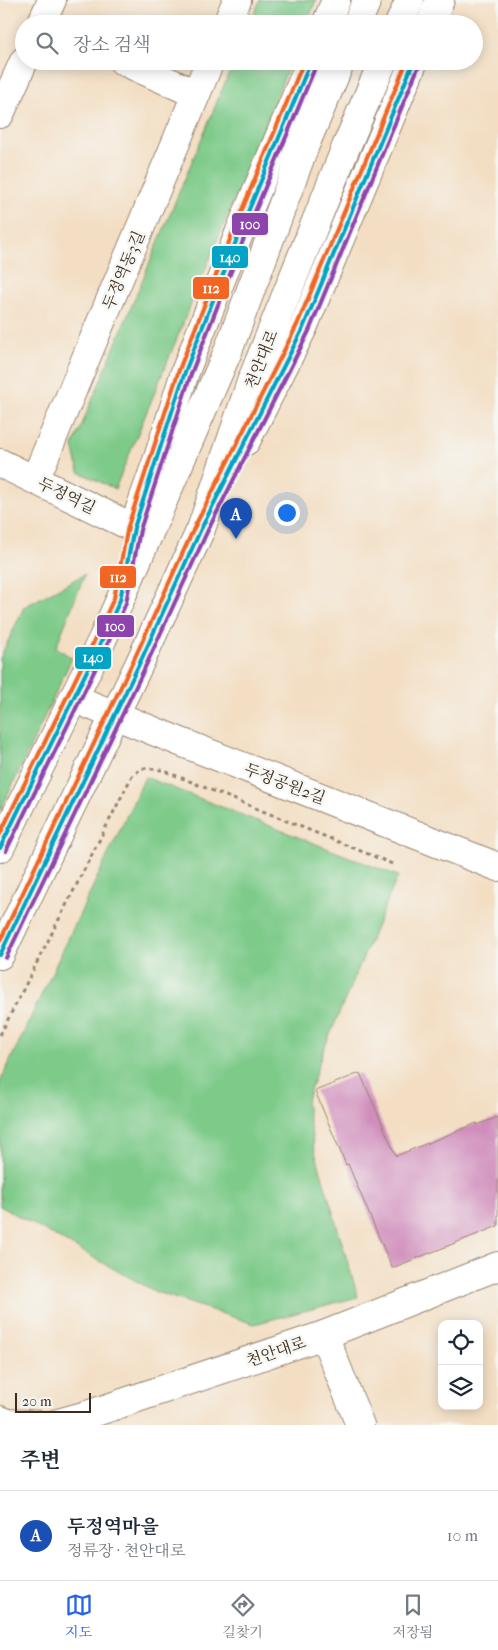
<!DOCTYPE html>
<html lang="ko">
<meta charset="utf-8">
<style>
body{margin:0;font-family:"IM FELL French Canon","Noto Serif KR",serif;background:#f6f6f7;color:#1f2937}
.controls{position:absolute;right:15px;bottom:15px;display:grid;overflow:hidden;border-radius:10px;box-shadow:0 2px 12px #0003}
.controls button{width:45px;height:45px;display:grid;place-items:center;padding:0;border:0;border-bottom:1px solid #e0e1e3;background:#fff;color:#1f2937;font:25px sans-serif}
.scale{position:absolute;left:15px;bottom:12px;width:76px;box-sizing:border-box;padding-left:5px;border:2px solid #3b2a1e;border-top:0;font-size:14px;line-height:18px;white-space:nowrap;color:#3b2a1e;-webkit-text-stroke:4px #f6f6f2;paint-order:stroke}
.you{position:absolute;left:286px;top:512px;width:18px;height:18px;margin:-12px;border:4px solid #fff;border-radius:50%;background:#1a73e8;box-shadow:0 0 0 8px #1a73e833}
.badge{display:grid;place-items:center;width:32px;height:32px;border-radius:50%;background:#2563eb;color:#fff;font-size:16px;font-weight:700}
.pin{position:absolute;translate:-50% -41px;filter:drop-shadow(0 1px 2px #0008)}
.pin::after{content:'';position:absolute;top:26px;width:18px;height:15px;background:inherit;clip-path:polygon(0 0,100% 0,50% 100%)}
.list{margin:0;padding:0;list-style:none}
h2{display:flex;justify-content:space-between;align-items:center;height:65px;margin:0;padding:0 20px;font-size:21px}
h2 small{font-size:16px;font-weight:400;color:#747a83}
.list li{display:grid;grid-template-columns:32px 1fr auto;gap:15px;align-items:center;box-sizing:border-box;height:90px;padding:0 20px;border-top:1px solid #e0e1e3}
.list b{display:block;font-size:19px;white-space:nowrap}
.list p{margin:0;font-size:16px;white-space:nowrap;color:#747a83}
.list em{font-size:16px;font-style:normal;color:#747a83}
.icon{flex:none;width:28px;height:28px;fill:none;stroke:currentColor;stroke-width:2;stroke-linecap:round;stroke-linejoin:round}
.map{position:relative;flex:none;width:498px;height:1425px;overflow:hidden}
.search{position:absolute;background:#fff;box-shadow:0 2px 12px #0003;left:15px;right:15px;top:15px;height:55px;display:flex;align-items:center;gap:12px;box-sizing:border-box;padding:0 18px;border-radius:28px;color:#747a83;font-size:19px}
.sheet{height:155px;background:#fff}
nav{display:flex;justify-content:space-around;align-items:center;box-sizing:border-box;height:70px;border-top:1px solid #e0e1e3;background:#fff;font-size:14px;color:#747a83}
nav a{display:grid;justify-items:center;gap:2px}
nav .on{color:#2563eb}
.map>svg:first-child{display:block}
.green{fill:#7dca89;stroke:#5c7a54}
.building{fill:#d08dbc}
.lines{fill:none;stroke-linecap:round;stroke-linejoin:round}
.minor-casing{stroke:#978470;stroke-width:30}
.tertiary-casing{stroke:#978470;stroke-width:30}
.secondary-casing{stroke:#978470;stroke-width:30}
.path{stroke:#978470;stroke-width:3;stroke-dasharray:4 4;stroke-linecap:butt}
.minor{stroke:#fff;stroke-width:28}
.tertiary{stroke:#fff;stroke-width:28}
.secondary{stroke:#fff;stroke-width:28}
.bus-1-casing{stroke:#f6f6f2;stroke-width:8}
.bus-2-casing{stroke:#f6f6f2;stroke-width:8}
.bus-3-casing{stroke:#f6f6f2;stroke-width:8}
.bus-1{stroke:#03a3c5;stroke-width:4}
.bus-2{stroke:#8e44ad;stroke-width:4}
.bus-3{stroke:#f26522;stroke-width:4}
.labels{text-anchor:middle;stroke-width:5;stroke-linejoin:round;paint-order:stroke}
.street-label{font-size:16px;fill:#3b2a1e;stroke:#f6f6f2}
.line-badge{stroke:#f6f6f2;stroke-width:2}
.badge-label{font-size:14px;text-anchor:middle;font-weight:bold;fill:#fff}
</style>
<div class="map">
<svg width="498" height="1425" viewBox="0 0 498 1425">
<rect width="100%" height="100%" fill="#f6f6f2"/>
<filter id="ink" filterUnits="userSpaceOnUse"><feTurbulence type="fractalNoise" baseFrequency=".02" numOctaves="2"/><feDisplacementMap in="SourceGraphic" scale="10" xChannelSelector="R" yChannelSelector="G"/><feConvolveMatrix kernelMatrix="1 2 1 2 8 2 1 2 1" color-interpolation-filters="sRGB"/></filter>
<filter id="wash" filterUnits="userSpaceOnUse"><feTurbulence type="fractalNoise" baseFrequency=".0096" numOctaves="4" result="noise"/><feDisplacementMap in="SourceGraphic" scale="20" xChannelSelector="R" yChannelSelector="G"/><feGaussianBlur stdDeviation="1.12" result="paint"/><feColorMatrix in="noise" values="0 0 0 0 0 0 0 0 0 0 0 0 0 0 0 0 0 1.4 0 .05"/><feComposite in="paint" operator="in"/></filter>
<g filter="url(#wash)">
<rect width="100%" height="100%" fill="#f3dec3"/>
<g class="green">
<path d="M260 0H316L307 24H250Z"/>
<path d="M234 61H291L115 489 79 472 73 446Z"/>
<path d="M85 574 56 647 72 658 0 812V658L24 607Z"/>
<path d="M145 777 398 876 323 1051 306 1103 314 1148 358 1297 254 1324 156 1292 0 1206V1082Z"/>
</g>
<g id="blocks">
<path class="building" d="M360 1073 396 1156 477 1123V1125L498 1117V1226L392 1268 348 1164 346 1165 315 1091Z"/>
</g>
</g>
<g filter="url(#ink)">
<use href="#blocks" fill-opacity="0" stroke="#978470" stroke-width="1"/>
<g class="lines">
<defs>
<g id="minor">
<path d="M41 24 52 0"/>
<path d="M227 24 237 0"/>
<path d="M123 61 196 94"/>
<path d="M0 114 24 61"/>
<path d="M0 463 134 528"/>
<path d="M35 480 210 61"/>
<path d="M324 1335 360 1425"/>
<path d="M0 1420 8 1423 42 1425"/>
<path d="M51 1425 87 1415 324 1335 498 1266"/>
</g>
<path id="tertiary" d="M73 698 178 741 498 867"/>
<g id="secondary">
<path d="M326 24 336 0"/>
<path d="M357 24 367 0"/>
<path d="M399 24 410 0"/>
<path d="M430 24 440 0"/>
<path d="M246 441 303 328 414 61"/>
<path d="M136 520 158 458 185 372 240 231 311 61"/>
<path d="M0 848 102 640 120 600 228 351 305 145 341 61"/>
<path d="M0 955 142 658 201 529 251 382 346 147 383 61"/>
</g>
</defs>
<use href="#minor" class="minor-casing"/>
<use href="#tertiary" class="tertiary-casing"/>
<use href="#secondary" class="secondary-casing"/>
<path class="path" d="M0 1035 132 776 142 768 162 770 395 865"/>
<use href="#minor" class="minor"/>
<use href="#tertiary" class="tertiary"/>
<use href="#secondary" class="secondary"/>
<defs>
<g id="bus-1">
<path d="M0 848 102 640 120 600 134 528 185 372 240 231 311 61"/>
<path d="M0 955 142 658 201 529 303 328 414 61"/>
</g>
<g id="bus-2">
<path d="M6 851 108 643 126 603 140 530 191 374 246 233 317 63"/>
<path d="M6 958 148 661 207 532 309 331 420 63"/>
</g>
<g id="bus-3">
<path d="M0 834 96 637 114 598 128 526 179 370 234 229 304 61"/>
<path d="M0 941 136 655 195 526 297 325 407 61"/>
</g>
</defs>
<use href="#bus-1" class="bus-1-casing"/>
<use href="#bus-2" class="bus-2-casing"/>
<use href="#bus-3" class="bus-3-casing"/>
<use href="#bus-1" class="bus-1"/>
<use href="#bus-2" class="bus-2"/>
<use href="#bus-3" class="bus-3"/>
</g>
</g>
<g class="labels">
<g class="street-label">
<text transform="translate(123 270) rotate(-67)" y="6">두정역동3길</text>
<text transform="translate(261 359) rotate(-68)" y="6">천안대로</text>
<text transform="translate(67 495) rotate(26)" y="6">두정역길</text>
<text transform="translate(285 783) rotate(21)" y="6">두정공원2길</text>
<text transform="translate(276 1351) rotate(-19)" y="6">천안대로</text>
</g>
</g>
<g class="line-badge">
<rect x="231" y="212" width="38" height="24" rx="5" fill="#8e44ad"/>
<rect x="211" y="245" width="38" height="24" rx="5" fill="#03a3c5"/>
<rect x="192" y="276" width="38" height="24" rx="5" fill="#f26522"/>
<rect x="99" y="565" width="38" height="24" rx="5" fill="#f26522"/>
<rect x="96" y="614" width="39" height="24" rx="5" fill="#8e44ad"/>
<rect x="74" y="646" width="38" height="24" rx="5" fill="#03a3c5"/>
</g>
<g class="badge-label">
<text x="250" y="229">100</text>
<text x="230" y="262">140</text>
<text x="211" y="293">112</text>
<text x="118" y="582">112</text>
<text x="115" y="631">100</text>
<text x="93" y="662">140</text>
</g>
</svg>
<div class="controls">
<button><svg class="icon" aria-label="locate" viewBox="0 0 24 24"><circle cx="12" cy="12" r="6"/><path d="M12 2v4M12 18v4M2 12h4M18 12h4"/></svg></button>
<button><svg class="icon" aria-label="layers" viewBox="0 0 24 24"><path d="M12 4l9 5-9 5-9-5zM3 14l9 5 9-5"/></svg></button>
</div>
<div class="scale">20 m</div>
<div class="you"></div>
<div class="pin badge" style="left:236px;top:539px;background:#1a4fb4">A</div>
<div class="search"><svg class="icon" aria-label="search" viewBox="0 0 24 24"><circle cx="10" cy="10" r="6"/><path d="M15 15l6 6"/></svg>장소 검색</div>
</div>
<section class="sheet">
<h2>주변<small></small></h2>
<ul class="list">
<li><span class="badge" style="background:#1a4fb4">A</span><div><b>두정역마을</b><p>정류장 · 천안대로</p></div><em>10 m</em></li>
</ul>
</section>
<nav>
<a class="on"><svg class="icon" aria-label="map" viewBox="0 0 24 24"><path d="M3 6l6-2 6 2 6-2v14l-6 2-6-2-6 2zM9 4v14M15 6v14"/></svg>지도</a>
<a><svg class="icon" aria-label="directions" viewBox="0 0 24 24"><path d="M12 3l9 9-9 9-9-9zM9 14v-3h6M13 9l2 2-2 2"/></svg>길찾기</a>
<a><svg class="icon" aria-label="saved" viewBox="0 0 24 24"><path d="M7 4h10v16l-5-4-5 4z"/></svg>저장됨</a>
</nav>
